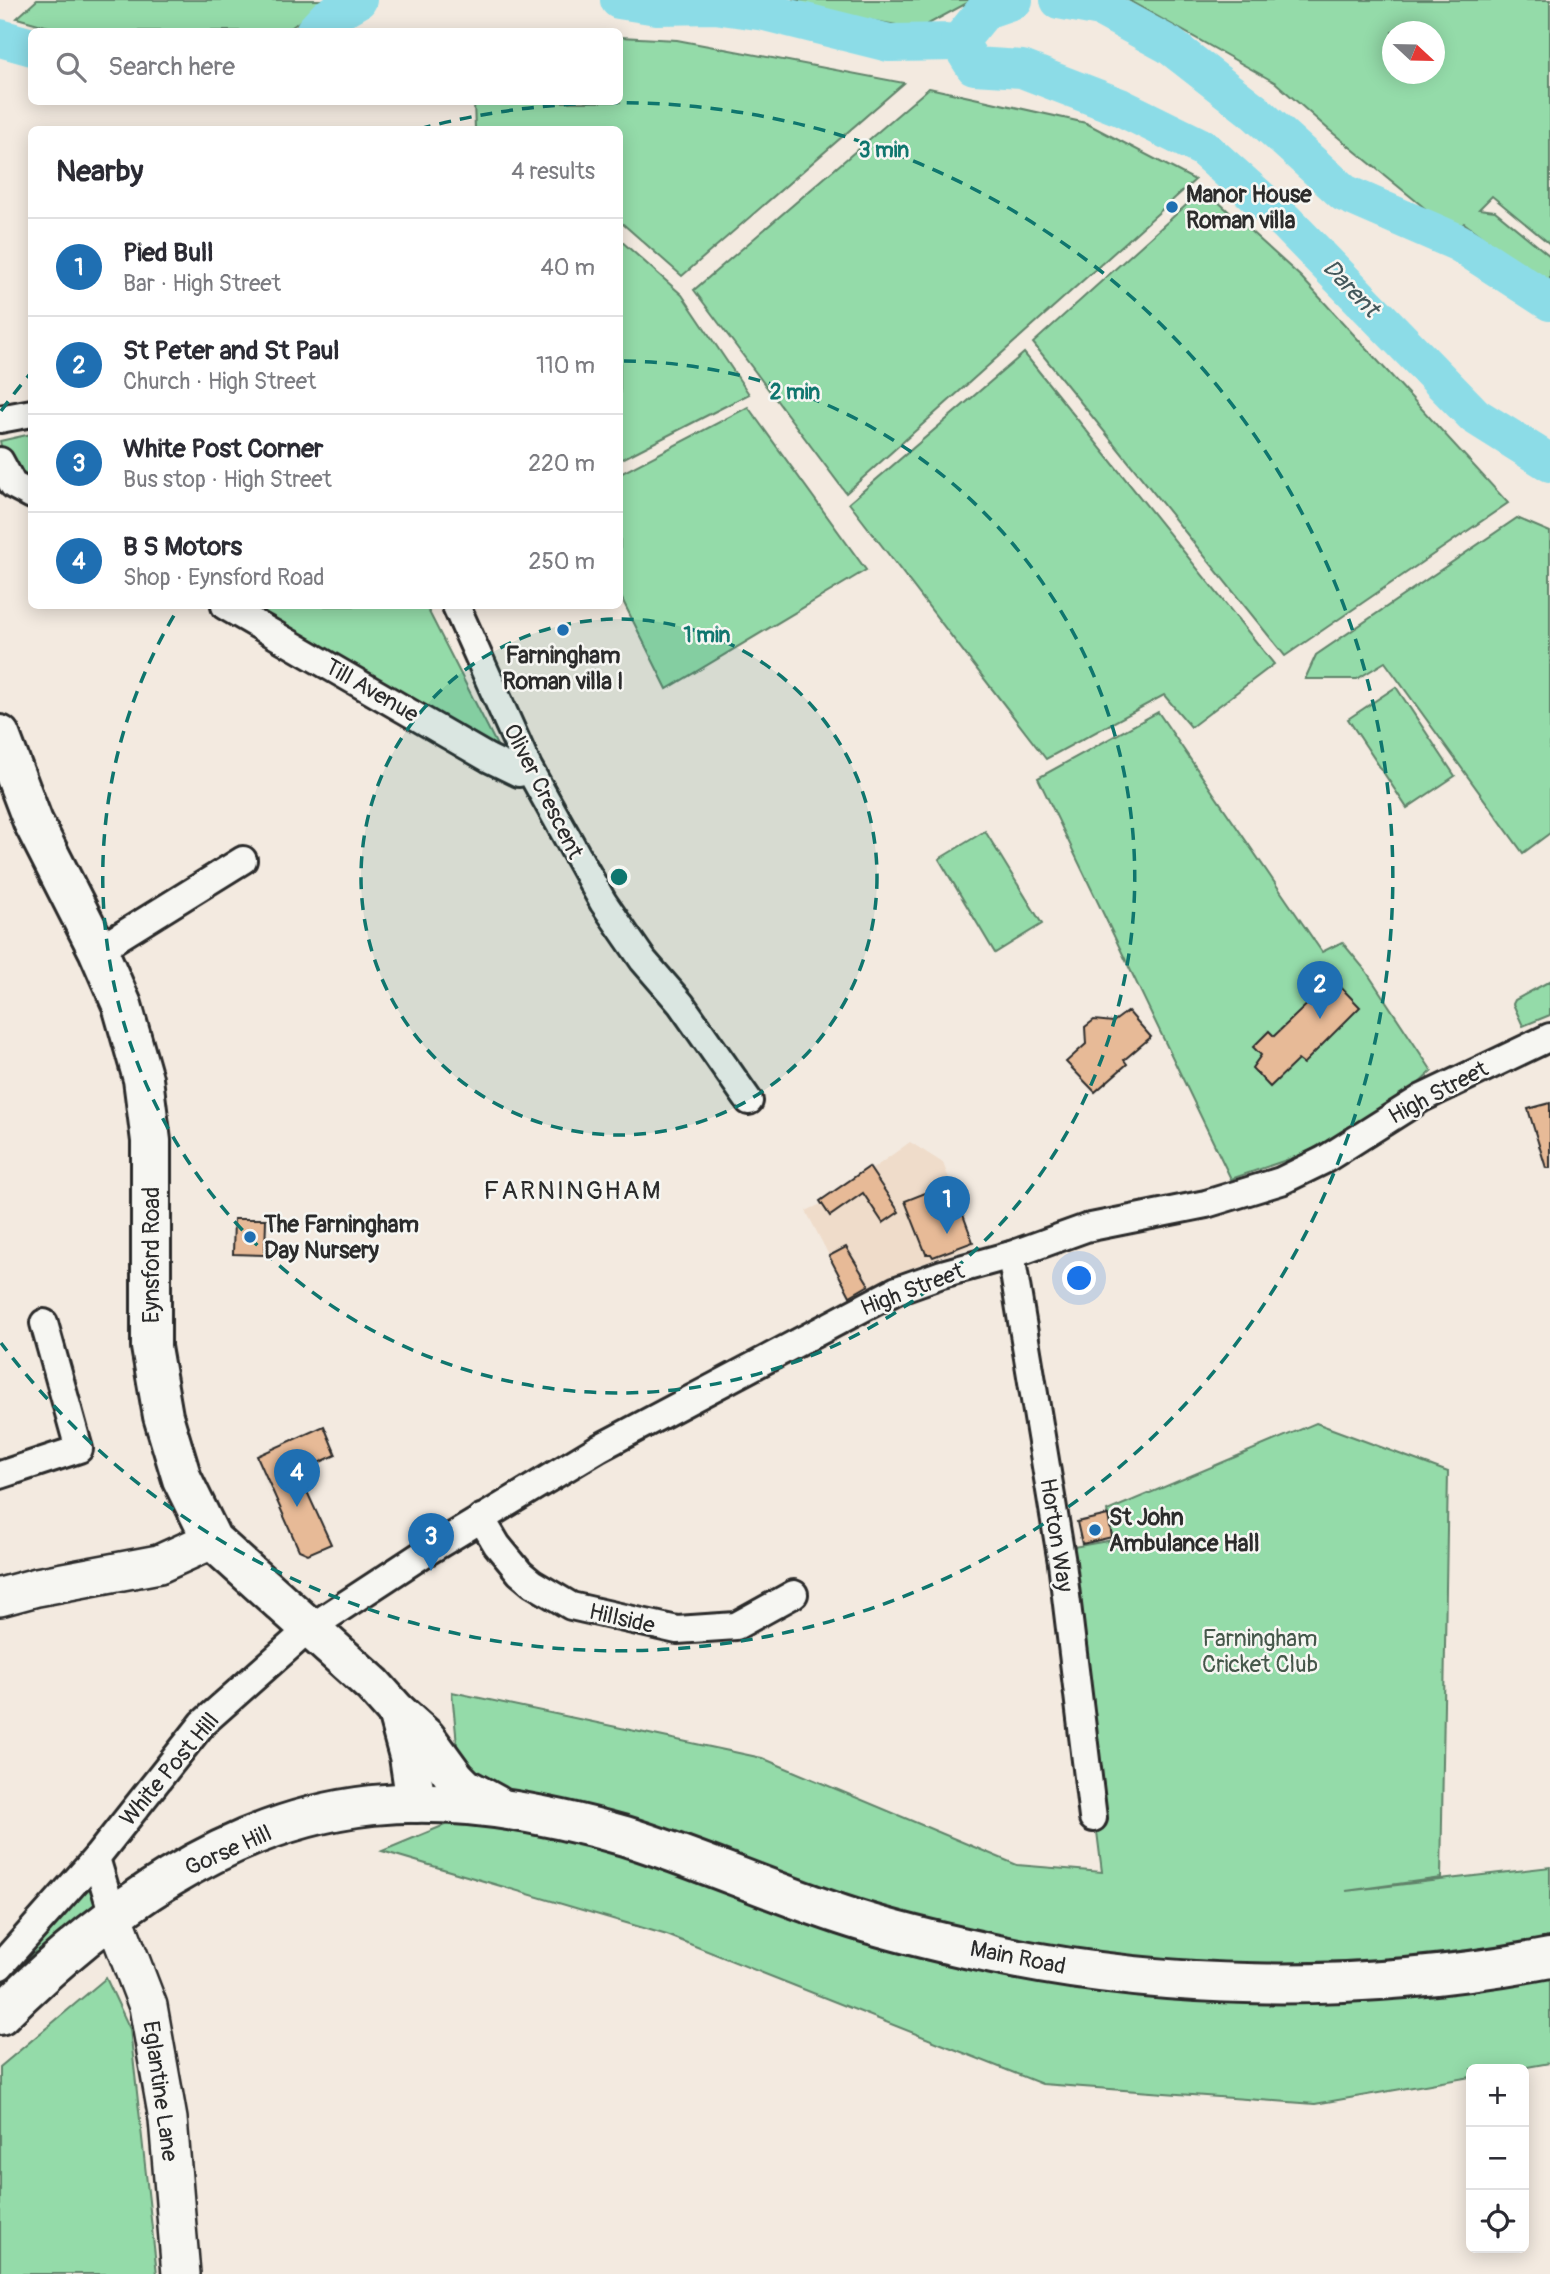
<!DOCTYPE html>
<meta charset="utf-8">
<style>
body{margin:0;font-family:Pangolin,sans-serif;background:#f2f2f3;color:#2b2b33}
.controls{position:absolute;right:21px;bottom:21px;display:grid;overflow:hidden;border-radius:10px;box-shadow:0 4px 18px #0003}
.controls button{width:63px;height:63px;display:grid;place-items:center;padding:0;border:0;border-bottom:2px solid #e1e1e2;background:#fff;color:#2b2b33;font:35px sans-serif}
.compass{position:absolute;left:1382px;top:21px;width:63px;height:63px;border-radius:50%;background:#fff;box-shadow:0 4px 18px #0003;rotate:112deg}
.you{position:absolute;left:1080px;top:1279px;width:24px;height:24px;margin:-18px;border:5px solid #fff;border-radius:50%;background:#1a73e8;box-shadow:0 0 0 10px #1a73e833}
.badge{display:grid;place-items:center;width:46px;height:46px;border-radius:50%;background:#1f6fb2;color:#fff;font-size:23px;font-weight:700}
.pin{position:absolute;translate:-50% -58px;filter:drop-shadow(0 2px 4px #0008)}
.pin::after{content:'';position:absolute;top:37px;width:24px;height:21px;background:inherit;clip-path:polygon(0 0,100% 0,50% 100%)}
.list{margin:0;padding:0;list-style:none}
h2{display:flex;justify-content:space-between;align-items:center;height:91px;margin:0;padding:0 28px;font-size:30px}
h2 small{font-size:23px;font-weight:400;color:#7c7c81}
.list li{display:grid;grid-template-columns:46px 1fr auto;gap:21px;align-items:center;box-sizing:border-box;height:98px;padding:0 28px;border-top:2px solid #e1e1e2}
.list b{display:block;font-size:26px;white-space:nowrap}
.list p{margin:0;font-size:23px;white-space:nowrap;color:#7c7c81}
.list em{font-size:23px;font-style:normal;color:#7c7c81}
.icon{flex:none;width:38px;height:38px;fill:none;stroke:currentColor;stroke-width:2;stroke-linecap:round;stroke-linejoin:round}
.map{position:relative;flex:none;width:1550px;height:2274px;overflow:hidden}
.search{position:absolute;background:#fff;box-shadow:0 4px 18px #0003;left:28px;top:28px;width:595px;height:77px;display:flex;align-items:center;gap:18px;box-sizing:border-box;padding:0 24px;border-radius:10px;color:#7c7c81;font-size:26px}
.panel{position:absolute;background:#fff;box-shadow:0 4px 18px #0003;left:28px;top:126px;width:595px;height:483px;border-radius:10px}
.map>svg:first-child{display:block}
.built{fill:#efdcca}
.green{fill:#94dba9;stroke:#60836a;stroke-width:2;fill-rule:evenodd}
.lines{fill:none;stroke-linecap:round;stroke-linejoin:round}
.river{stroke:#8cdce7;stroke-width:38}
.building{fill:#e7ba97;stroke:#2b2b2b;stroke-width:2}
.street-casing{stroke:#2b2b2b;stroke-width:32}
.secondary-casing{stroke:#2b2b2b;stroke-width:42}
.primary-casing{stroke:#2b2b2b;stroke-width:44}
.street{stroke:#f6f6f2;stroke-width:26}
.secondary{stroke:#f6f6f2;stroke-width:37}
.primary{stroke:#f6f6f2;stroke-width:38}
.ring{fill:none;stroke:#0f766e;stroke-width:3.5;stroke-dasharray:12 9}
.poi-dot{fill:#1f6fb2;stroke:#f6f6f2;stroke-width:2.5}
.labels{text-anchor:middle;stroke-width:5;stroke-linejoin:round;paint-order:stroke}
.poi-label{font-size:23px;font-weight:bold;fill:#2b2b2b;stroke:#f6f6f2;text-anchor:start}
.street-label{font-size:23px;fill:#2b2b2b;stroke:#f6f6f2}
.park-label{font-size:23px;fill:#45574a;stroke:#f6f6f2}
.water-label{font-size:24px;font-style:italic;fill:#43575a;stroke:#f6f6f2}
.quarter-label{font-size:26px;letter-spacing:2px;fill:#2b2b2b;stroke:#f6f6f2}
.centre{fill:#0f766e;stroke:#f6f6f2;stroke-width:3.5}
.ring-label{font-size:21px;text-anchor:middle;font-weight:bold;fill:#0f766e;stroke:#f6f6f2;stroke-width:5;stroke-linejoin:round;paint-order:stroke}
</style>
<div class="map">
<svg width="1550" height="2274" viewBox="0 0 1550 2274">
<rect width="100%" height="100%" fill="#f3eae0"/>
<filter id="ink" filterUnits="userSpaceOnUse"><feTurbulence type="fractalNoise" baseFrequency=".0143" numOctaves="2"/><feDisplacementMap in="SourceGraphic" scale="14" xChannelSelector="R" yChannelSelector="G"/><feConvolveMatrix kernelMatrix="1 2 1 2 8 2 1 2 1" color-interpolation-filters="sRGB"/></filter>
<g filter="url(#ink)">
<path class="built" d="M910 1142 943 1163 975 1246 918 1265 850 1296 806 1211 821 1204 820 1201 869 1167 871 1170Z"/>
<g class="green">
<path d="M37 0H327L287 31H63L17 18Z"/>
<path d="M777 0H970L971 1 919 29 852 17Z"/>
<path d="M1128 0H1550V244L1492 196 1479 209 1495 211 1550 256V289L1464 223 1454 232 1328 129 1276 83ZM1392 32H1434V74H1392Z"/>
<path d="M620 37 677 40 904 83 682 276 623 224H620V130L475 129 474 102H620Z"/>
<path d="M929 88 1086 123 1195 180 846 493 694 290Z"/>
<path d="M1204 189 1301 277 1508 503 1285 656 1033 343Z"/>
<path d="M620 240 682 295 749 394 620 460Z"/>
<path d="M1024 353 1274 664 1191 727 1164 695 1046 759 849 503Z"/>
<path d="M748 407 866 570 667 689 620 595V474Z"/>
<path d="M31 434V491L5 464 0 441Z"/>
<path d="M1517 518 1550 532V833L1523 853 1385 662 1357 679H1305L1316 655Z"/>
<path d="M226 606H426L506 763Z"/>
<path d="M1396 687 1455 776 1407 808 1348 719Z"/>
<path d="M1158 712 1322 952 1342 942 1366 971 1432 1071 1413 1089 1304 1154 1231 1179 1038 778Z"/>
<path d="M985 831 1042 924 995 953 939 859Z"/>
<path d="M1550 981V1015L1523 1026 1513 1004 1515 1000Z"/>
<path d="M1316 1423 1448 1472 1441 1878 1346 1891 1550 1867V2063L1516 2069H1471V2077L1315 2104 1042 2084 667 1935 382 1851 464 1817 452 1692 762 1758 1017 1865 1102 1872 1062 1549 1113 1540 1107 1511Z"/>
<path d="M94 1859 118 1907 0 2013V1968Z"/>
<path d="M106 1978 130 2029 157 2274H0V2067Z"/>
</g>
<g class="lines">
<g class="river">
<path d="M619 0 657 6 715 5 765 12 889 43 959 42 985 10 1014 0"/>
<path d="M1059 0 1101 8 1169 45 1255 112 1344 193 1459 243 1550 302"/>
<path d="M314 32 327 18 358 0"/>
<path d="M0 38 32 47"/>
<path d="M959 42 974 66 1022 69 1120 107 1203 148 1286 222 1475 416 1550 463"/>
</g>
</g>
<g class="building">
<path d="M1328 974 1360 1007 1303 1064 1298 1060 1270 1087 1252 1068 1261 1055 1253 1047 1269 1031 1274 1036 1316 996 1311 990Z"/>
<path d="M1128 1011 1151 1037 1124 1060 1127 1064 1095 1092 1066 1062 1086 1044 1085 1027 1094 1020 1113 1022Z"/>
<path d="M1550 1103V1168H1546L1528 1109Z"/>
<path d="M869 1167 899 1212 883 1223 863 1193 830 1216 820 1201Z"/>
<path d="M948 1184 956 1205 959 1204 973 1242 933 1257 931 1254H926L905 1201Z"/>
<path d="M234 1219H266L265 1255 233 1254Z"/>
<path d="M846 1247 869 1285 850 1296 829 1256Z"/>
<path d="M324 1426 336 1455 298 1472 331 1544 308 1554 299 1550 257 1456Z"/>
<path d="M1108 1515 1112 1537 1082 1544 1077 1522Z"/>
</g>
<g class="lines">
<defs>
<g id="street">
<path d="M0 419 32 413"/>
<path d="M0 461 13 485 32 495"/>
<path d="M225 606 488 758 519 773"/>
<path d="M456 606 528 767 603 902 643 960 681 1004 749 1101"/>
<path d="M98 950 243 860"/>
<path d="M1011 1255 1062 1563 1093 1818"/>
<path d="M0 1475 79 1449 44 1323"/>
<path d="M481 1518 497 1545 520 1573 532 1583 571 1606 677 1630 736 1626 794 1594"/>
<path d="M96 1858 113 1915"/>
<path d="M0 1966 96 1858 203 1723 310 1628 423 1554 599 1448 897 1290 942 1274 1011 1255 1086 1228 1206 1204 1281 1181 1324 1160 1422 1098 1550 1037"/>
</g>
<g id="secondary">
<path d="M0 1597 37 1587 159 1564 212 1540"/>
<path d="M113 1915 148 2006 168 2119 181 2274"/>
</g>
<g id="primary">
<path d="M0 735 33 822 98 950 122 1005 143 1079 151 1141V1347L163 1416 182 1479 212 1540 373 1685 397 1712 426 1738 455 1778 465 1788 496 1805"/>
<path d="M397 1712 409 1756 416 1803"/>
<path d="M0 2015C103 1913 225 1821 373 1805 457 1796 545 1813 625 1836 699 1859 769 1891 842 1915 881 1928 921 1938 961 1947 1154 1992 1356 1995 1550 1958"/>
</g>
</defs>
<use href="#street" class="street-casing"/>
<use href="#secondary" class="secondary-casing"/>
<use href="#primary" class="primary-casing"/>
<use href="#street" class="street"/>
<use href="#secondary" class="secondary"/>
<use href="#primary" class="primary"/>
</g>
</g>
<circle cx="619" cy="877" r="258" fill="#0f766e" fill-opacity=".12"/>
<g class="ring">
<circle cx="619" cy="877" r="258"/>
<path d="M624 361A516 516 0 1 1 179 607"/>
<path d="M1 411A774 774 0 0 1 30 374M419 129A774 774 0 1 1 1 1343"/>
</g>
<g class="poi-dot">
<circle cx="1172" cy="207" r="7"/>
<circle cx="563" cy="630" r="7"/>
<circle cx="250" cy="1237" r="7"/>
<circle cx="1095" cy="1530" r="7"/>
</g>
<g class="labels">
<g class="poi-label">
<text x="1186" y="202">Manor House<tspan x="1186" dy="26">Roman villa</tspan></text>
<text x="563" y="663" text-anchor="middle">Farningham<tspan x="563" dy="26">Roman villa I</tspan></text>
<text x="264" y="1232">The Farningham<tspan x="264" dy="26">Day Nursery</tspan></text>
<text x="1109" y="1525">St John<tspan x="1109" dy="26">Ambulance Hall</tspan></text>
</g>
<g class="street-label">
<text transform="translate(372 690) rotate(30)" y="8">Till Avenue</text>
<text transform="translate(544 791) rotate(63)" y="8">Oliver Crescent</text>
<text transform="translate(1438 1092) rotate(-28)" y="8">High Street</text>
<text transform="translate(151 1255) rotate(-90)" y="8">Eynsford Road</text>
<text transform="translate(912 1289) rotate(-21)" y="8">High Street</text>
<text transform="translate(1057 1535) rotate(81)" y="8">Horton Way</text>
<text transform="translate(622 1618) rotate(13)" y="8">Hillside</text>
<text transform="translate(169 1769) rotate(-50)" y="8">White Post Hill</text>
<text transform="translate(228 1850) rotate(-24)" y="8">Gorse Hill</text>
<text transform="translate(1018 1957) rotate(11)" y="8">Main Road</text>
<text transform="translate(161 2091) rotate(82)" y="8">Eglantine Lane</text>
</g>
<g class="park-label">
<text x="1260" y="1646">Farningham<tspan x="1260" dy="26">Cricket Club</tspan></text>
</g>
<g class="water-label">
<text transform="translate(1351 288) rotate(46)" y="8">Darent</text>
</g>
<g class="quarter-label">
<text x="573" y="1199">FARNINGHAM</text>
</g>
</g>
<circle cx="619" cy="877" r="10" class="centre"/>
<g class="ring-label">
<text x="884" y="157">3 min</text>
<text x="795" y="399">2 min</text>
<text x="707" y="642">1 min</text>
</g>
</svg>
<div class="controls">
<button>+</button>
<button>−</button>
<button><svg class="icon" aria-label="locate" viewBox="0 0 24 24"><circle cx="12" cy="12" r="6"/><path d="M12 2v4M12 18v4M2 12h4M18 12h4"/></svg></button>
</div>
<svg class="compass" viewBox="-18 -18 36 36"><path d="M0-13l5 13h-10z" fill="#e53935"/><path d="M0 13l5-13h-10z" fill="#7c7c81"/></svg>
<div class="you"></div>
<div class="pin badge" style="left:947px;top:1234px">1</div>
<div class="pin badge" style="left:1320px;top:1019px">2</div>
<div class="pin badge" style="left:431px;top:1571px">3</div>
<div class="pin badge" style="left:297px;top:1507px">4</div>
<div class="search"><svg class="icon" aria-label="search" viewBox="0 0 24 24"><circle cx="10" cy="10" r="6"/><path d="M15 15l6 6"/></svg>Search here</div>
<section class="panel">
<h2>Nearby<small>4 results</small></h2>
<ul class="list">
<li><span class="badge">1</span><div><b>Pied Bull</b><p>Bar · High Street</p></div><em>40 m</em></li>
<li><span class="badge">2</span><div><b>St Peter and St Paul</b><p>Church · High Street</p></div><em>110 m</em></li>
<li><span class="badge">3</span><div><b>White Post Corner</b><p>Bus stop · High Street</p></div><em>220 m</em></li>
<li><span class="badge">4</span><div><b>B S Motors</b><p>Shop · Eynsford Road</p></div><em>250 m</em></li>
</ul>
</section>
</div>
